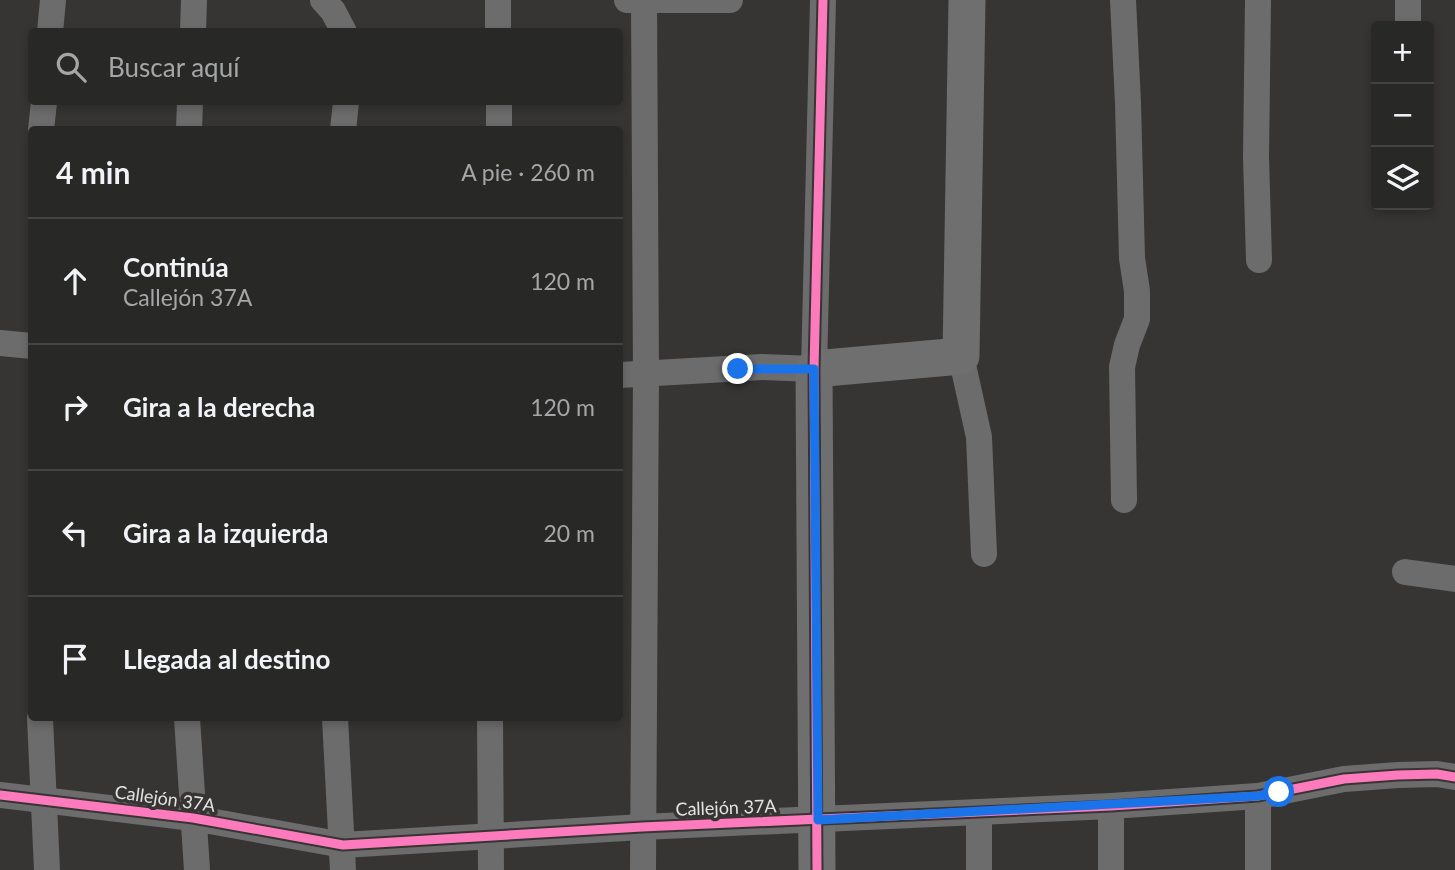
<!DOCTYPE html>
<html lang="es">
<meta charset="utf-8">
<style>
body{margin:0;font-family:Lato,sans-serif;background:#343433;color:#f1f3f6}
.controls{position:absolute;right:21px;top:21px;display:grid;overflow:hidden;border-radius:7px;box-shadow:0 4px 10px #0003}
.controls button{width:63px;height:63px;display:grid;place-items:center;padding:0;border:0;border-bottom:2px solid #444;background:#282827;color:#f1f3f6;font:35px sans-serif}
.stop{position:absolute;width:21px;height:21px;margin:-16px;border:5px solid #1a73e8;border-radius:50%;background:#fff}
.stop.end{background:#1a73e8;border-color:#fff;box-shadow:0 2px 7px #0008}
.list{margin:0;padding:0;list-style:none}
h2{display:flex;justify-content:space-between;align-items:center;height:91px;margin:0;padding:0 28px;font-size:30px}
h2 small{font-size:23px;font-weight:400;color:#a5a6a7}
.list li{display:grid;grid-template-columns:46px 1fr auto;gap:21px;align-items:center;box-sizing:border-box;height:126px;padding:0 28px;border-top:2px solid #444}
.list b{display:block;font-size:26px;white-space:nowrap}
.list p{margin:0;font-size:23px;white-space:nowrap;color:#a5a6a7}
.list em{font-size:23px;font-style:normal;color:#a5a6a7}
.icon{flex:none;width:38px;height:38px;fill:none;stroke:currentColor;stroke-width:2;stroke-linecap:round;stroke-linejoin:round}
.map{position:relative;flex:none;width:1455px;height:870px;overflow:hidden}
.search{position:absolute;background:#282827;box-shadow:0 4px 10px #0003;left:28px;top:28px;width:595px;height:77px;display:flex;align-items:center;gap:18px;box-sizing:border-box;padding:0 24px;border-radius:7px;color:#a5a6a7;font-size:26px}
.panel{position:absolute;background:#282827;box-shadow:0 4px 10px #0003;left:28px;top:126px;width:595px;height:595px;border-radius:7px}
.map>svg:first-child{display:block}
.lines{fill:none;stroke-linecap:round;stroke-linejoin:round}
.street{stroke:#6d6c6c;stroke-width:26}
.secondary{stroke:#6f6f6f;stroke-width:37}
.cycleway-casing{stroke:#373533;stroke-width:13}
.cycleway{stroke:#fd7abc;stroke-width:9}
.route{stroke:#1a73e8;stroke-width:9}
.labels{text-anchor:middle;stroke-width:7;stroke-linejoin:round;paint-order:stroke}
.street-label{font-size:18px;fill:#e4e2e1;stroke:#373533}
</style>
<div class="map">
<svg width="1455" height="870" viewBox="0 0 1455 870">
<rect width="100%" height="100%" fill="#363534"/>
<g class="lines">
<g class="street">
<path d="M323 0 333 11 344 32"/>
<path d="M498 0V32"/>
<path d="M627 0H730"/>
<path d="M1123 0 1128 103 1132 258 1137 291V319L1127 345 1122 367 1124 500"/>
<path d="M1258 0 1256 157 1259 260"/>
<path d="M1408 26V0"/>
<path d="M50 32 53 0"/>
<path d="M193 32 194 0"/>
<path d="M499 102V130"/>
<path d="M41 130 44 102"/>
<path d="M189 130 190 102"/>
<path d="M343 130 346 102"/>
<path d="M0 343 32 346"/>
<path d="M961 356 979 437 984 554"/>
<path d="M620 375 762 367 814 369 823 0"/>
<path d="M1405 572 1455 579"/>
<path d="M40 718 47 870"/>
<path d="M187 718 197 870"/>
<path d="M335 718 343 870"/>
<path d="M490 718 491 870"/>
<path d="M0 795 193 818 343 845 642 827 1111 806 1258 796 1344 779 1398 775 1437 774 1455 777"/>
<path d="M1111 806V870"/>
<path d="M643 870 646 374 644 0"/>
<path d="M979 870V812"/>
<path d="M1258 870V796"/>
</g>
<path class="secondary" d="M817 870 814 369 961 356 967 0"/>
<defs>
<g id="cycleway">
<path d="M0 795 193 818 343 845 642 827 1111 806 1258 796 1344 779 1398 775 1437 774 1455 777"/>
<path d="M817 870 814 369 823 0"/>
</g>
</defs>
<use href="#cycleway" class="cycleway-casing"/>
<use href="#cycleway" class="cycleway"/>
</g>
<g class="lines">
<path class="route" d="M738 369H814L818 820 1258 796 1279 792"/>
</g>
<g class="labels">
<g class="street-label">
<text transform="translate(165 799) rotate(8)" y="6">Callejón 37A</text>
<text transform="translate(726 808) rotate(-2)" y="6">Callejón 37A</text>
</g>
</g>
</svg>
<div class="controls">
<button>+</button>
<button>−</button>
<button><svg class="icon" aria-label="layers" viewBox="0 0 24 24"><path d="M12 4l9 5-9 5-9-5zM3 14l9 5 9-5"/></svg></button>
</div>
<div class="stop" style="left:1279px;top:792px"></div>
<div class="stop end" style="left:738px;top:369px"></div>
<div class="search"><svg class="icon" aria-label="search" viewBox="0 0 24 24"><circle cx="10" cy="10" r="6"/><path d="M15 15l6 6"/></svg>Buscar aquí</div>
<section class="panel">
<h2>4 min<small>A pie · 260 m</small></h2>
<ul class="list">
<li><svg class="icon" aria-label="ahead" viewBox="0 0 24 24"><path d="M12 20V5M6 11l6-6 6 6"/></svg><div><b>Continúa</b><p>Callejón 37A</p></div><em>120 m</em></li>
<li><svg class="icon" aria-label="right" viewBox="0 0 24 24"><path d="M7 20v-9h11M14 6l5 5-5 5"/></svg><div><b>Gira a la derecha</b></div><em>120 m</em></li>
<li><svg class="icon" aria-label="left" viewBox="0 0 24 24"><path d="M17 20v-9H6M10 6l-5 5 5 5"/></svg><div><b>Gira a la izquierda</b></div><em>20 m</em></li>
<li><svg class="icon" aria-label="arrive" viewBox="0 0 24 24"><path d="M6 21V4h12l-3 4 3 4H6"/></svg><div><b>Llegada al destino</b></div></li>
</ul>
</section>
</div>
